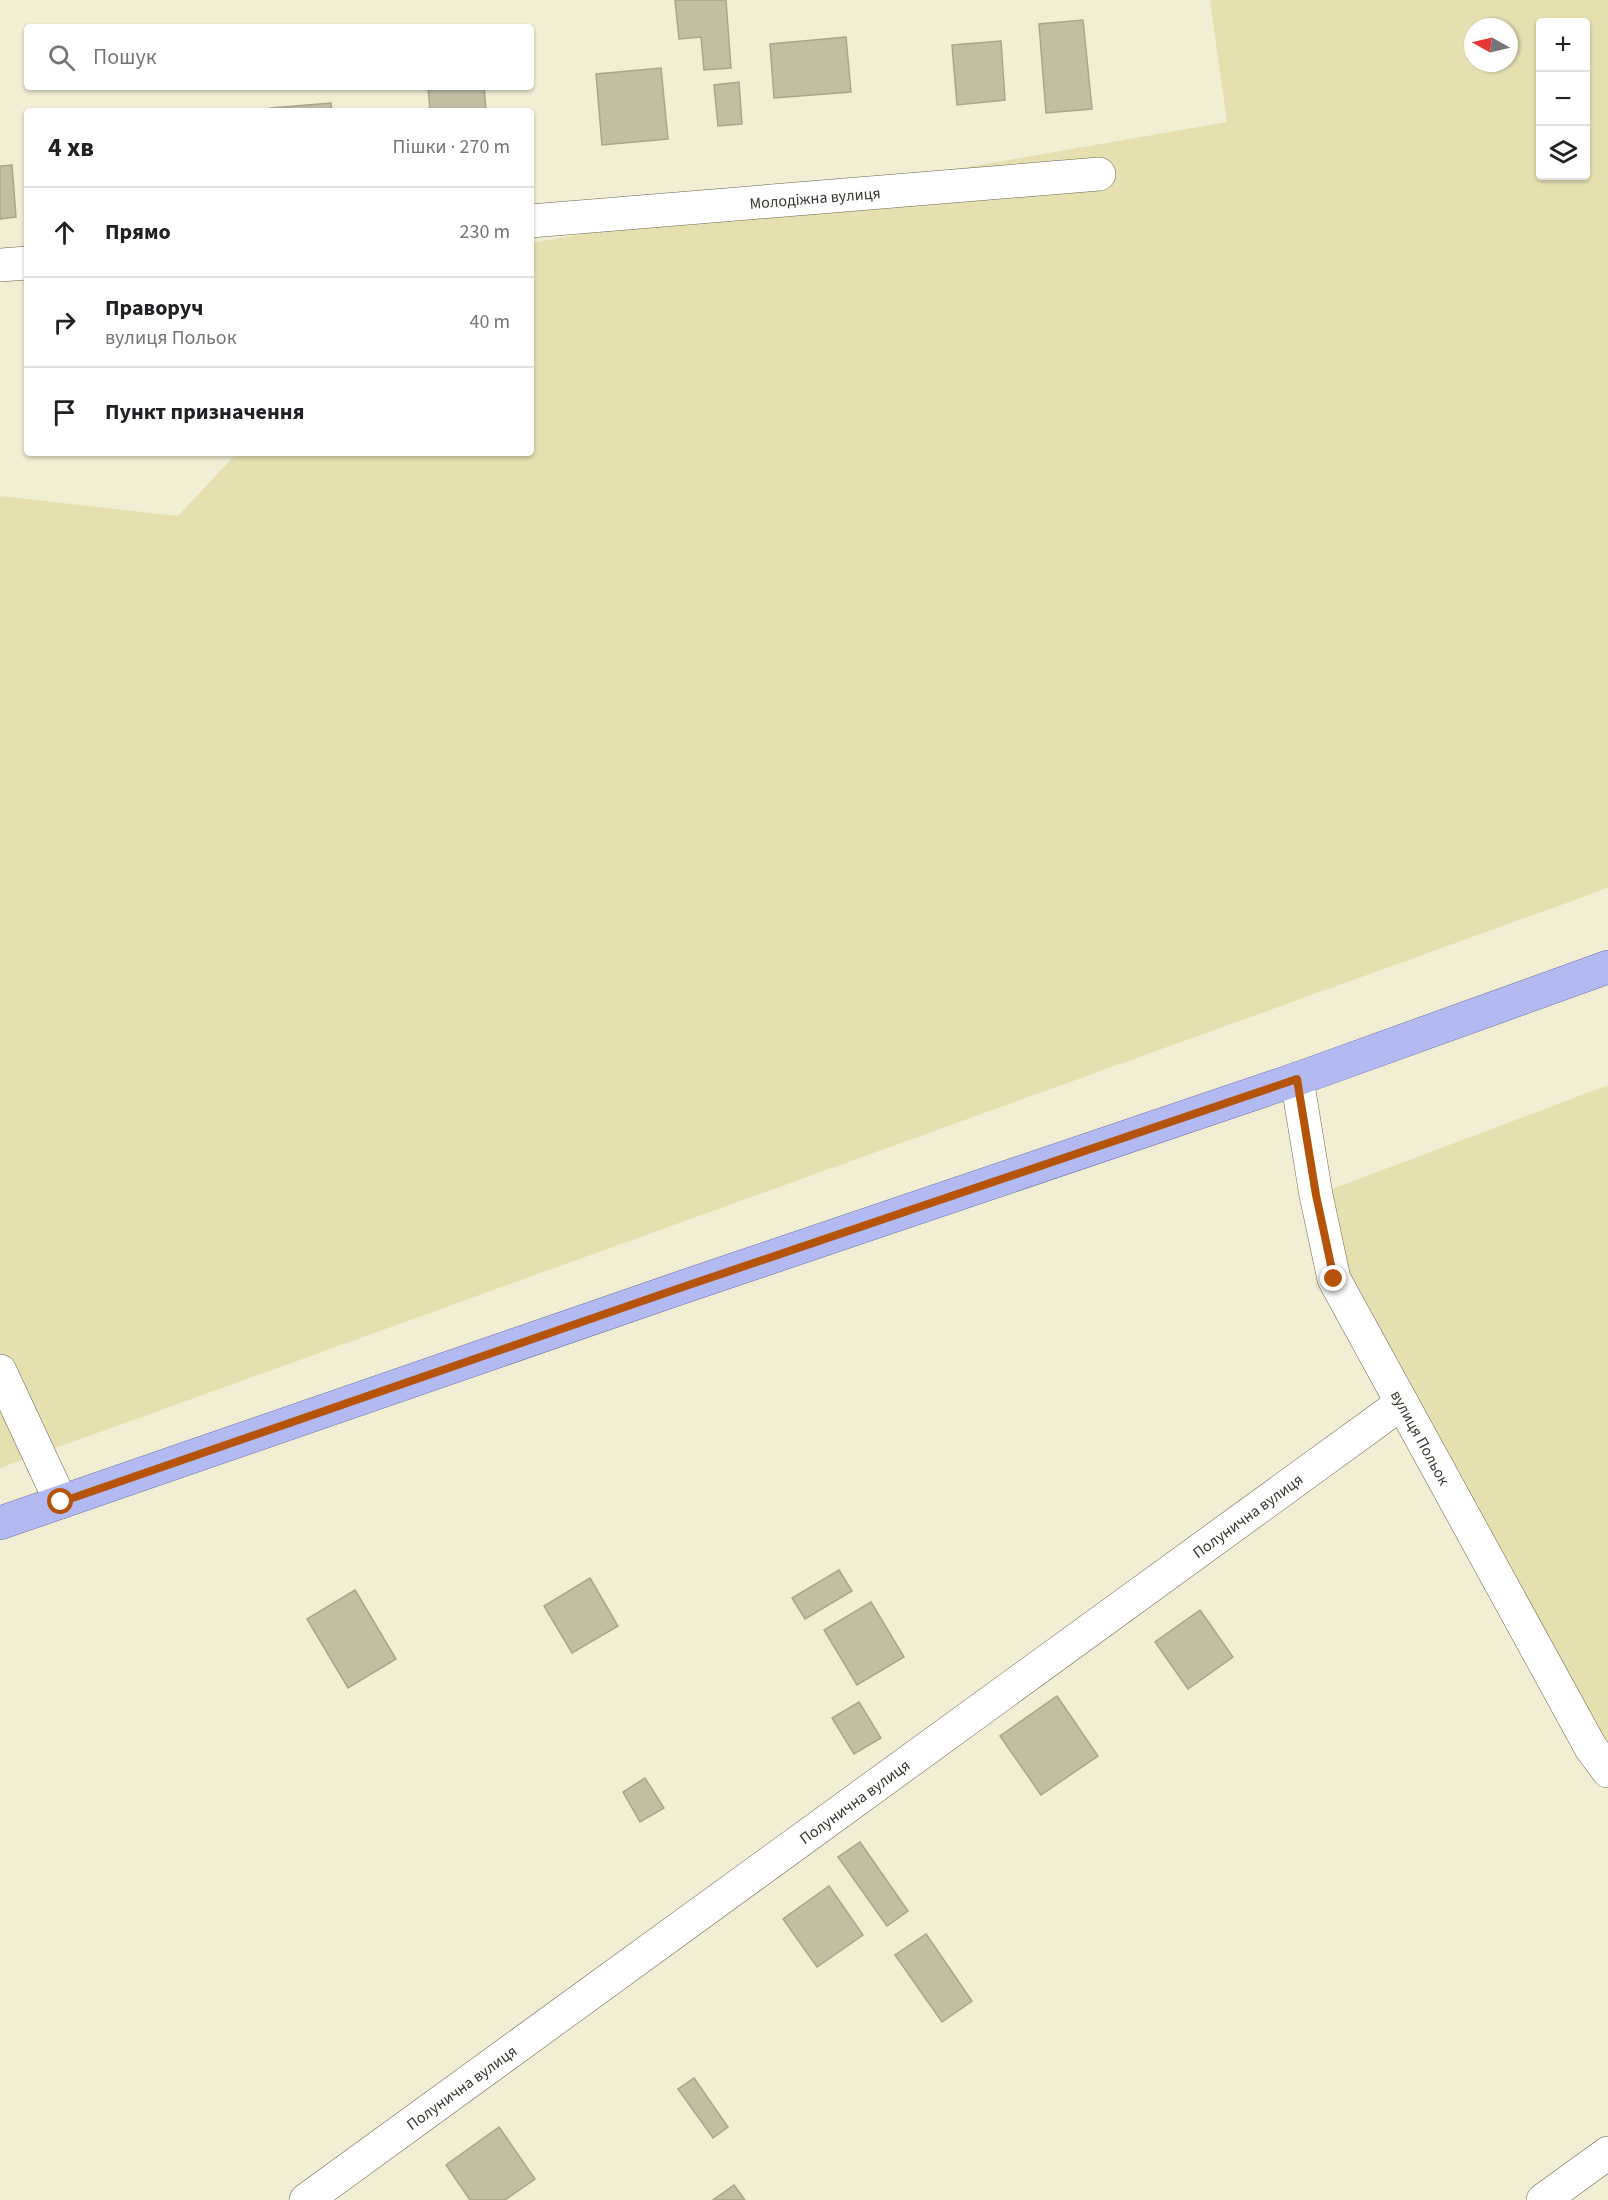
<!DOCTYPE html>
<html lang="uk">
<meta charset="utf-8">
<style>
body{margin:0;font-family:"Source Sans 3",sans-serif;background:#f6f6f6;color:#202124}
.controls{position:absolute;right:18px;top:18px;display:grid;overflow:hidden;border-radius:6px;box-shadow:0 2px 4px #0004}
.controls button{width:54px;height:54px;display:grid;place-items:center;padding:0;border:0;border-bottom:2px solid #e0e0e0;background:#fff;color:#202124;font:30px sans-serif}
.compass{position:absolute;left:1464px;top:18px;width:54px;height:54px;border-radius:50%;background:#fff;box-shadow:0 2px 4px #0004;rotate:278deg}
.stop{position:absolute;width:18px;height:18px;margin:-14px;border:4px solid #b45309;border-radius:50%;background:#fff}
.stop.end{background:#b45309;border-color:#fff;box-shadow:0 2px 6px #0008}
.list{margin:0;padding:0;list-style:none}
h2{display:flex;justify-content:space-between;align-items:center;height:78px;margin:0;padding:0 24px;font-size:26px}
h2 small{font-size:20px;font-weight:400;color:#757577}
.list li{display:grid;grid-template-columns:39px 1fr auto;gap:18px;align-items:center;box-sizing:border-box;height:90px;padding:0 24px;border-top:2px solid #e0e0e0}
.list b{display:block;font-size:22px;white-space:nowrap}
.list p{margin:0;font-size:20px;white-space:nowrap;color:#757577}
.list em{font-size:20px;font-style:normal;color:#757577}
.icon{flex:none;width:33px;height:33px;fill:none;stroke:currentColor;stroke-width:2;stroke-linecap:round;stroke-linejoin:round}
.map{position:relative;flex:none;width:1608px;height:2200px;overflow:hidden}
.search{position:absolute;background:#fff;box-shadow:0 2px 4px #0004;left:24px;top:24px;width:510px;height:66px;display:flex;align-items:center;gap:15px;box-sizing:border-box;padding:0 21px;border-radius:6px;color:#757577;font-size:22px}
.panel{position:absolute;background:#fff;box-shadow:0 2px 4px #0004;left:24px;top:108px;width:510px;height:348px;border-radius:6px}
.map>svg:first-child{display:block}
.green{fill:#e6e0b1;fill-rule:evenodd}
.building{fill:#c2bea4;stroke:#a8a58b;stroke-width:1.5}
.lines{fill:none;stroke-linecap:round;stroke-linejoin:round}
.minor-casing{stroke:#68654d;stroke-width:34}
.major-casing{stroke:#686fa8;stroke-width:34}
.minor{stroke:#fff;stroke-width:33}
.major{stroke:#b3baf2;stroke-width:33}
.route{stroke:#b45309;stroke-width:8}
.labels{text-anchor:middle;stroke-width:4.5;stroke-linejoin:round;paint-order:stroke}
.street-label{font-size:16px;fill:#3a382e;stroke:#fffce0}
</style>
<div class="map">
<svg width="1608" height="2200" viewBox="0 0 1608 2200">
<rect width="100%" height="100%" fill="#f1eed3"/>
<g class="green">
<path d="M1210 0H1608V888L0 1468V496L178 516 237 453H531V243L1227 122ZM1540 22H1586V176H1540ZM1473 27H1509V63H1473Z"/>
<path d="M1608 1085V1771L1402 1403 1316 1195Z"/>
</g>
<g class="building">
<path d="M675 0H726L731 68 704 70 701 37 679 39Z"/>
<path d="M1083 20 1092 109 1046 113 1039 24Z"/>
<path d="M846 37 851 92 774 98 770 44Z"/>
<path d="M1001 41 1005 100 957 105 952 45Z"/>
<path d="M661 68 668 139 602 145 596 74Z"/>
<path d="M739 82 742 124 718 126 714 85Z"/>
<path d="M428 87H484L486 111H430Z"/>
<path d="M331 103 332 111H271V108Z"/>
<path d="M12 165 16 217 0 219V166Z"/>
<path d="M839 1570 852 1591 805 1619 792 1598Z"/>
<path d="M590 1578 618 1626 572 1653 544 1606Z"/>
<path d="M355 1590 396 1659 348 1688 307 1619Z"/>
<path d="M871 1602 904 1657 857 1685 824 1630Z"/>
<path d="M1200 1610 1233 1657 1188 1689 1155 1642Z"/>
<path d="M1057 1696 1098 1756 1041 1795 1000 1736Z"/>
<path d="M859 1702 881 1738 854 1754 832 1718Z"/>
<path d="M645 1778 664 1808 640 1822 623 1792Z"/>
<path d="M860 1842 908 1911 887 1926 838 1857Z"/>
<path d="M829 1886 863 1935 817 1967 783 1919Z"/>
<path d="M926 1934 972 2001 942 2022 895 1955Z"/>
<path d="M694 2078 728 2127 713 2138 678 2089Z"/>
<path d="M499 2127 535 2179 505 2200H470L446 2165Z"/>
<path d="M734 2185 745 2200H713Z"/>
</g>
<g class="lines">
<defs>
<g id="minor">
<path id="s1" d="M531 221 1099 174"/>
<path d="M0 265 27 263"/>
<path id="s2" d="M1297 1079 1316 1195 1334 1279 1591 1748 1608 1771"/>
<path d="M0 1371 61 1502"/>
<path id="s3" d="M306 2200 1402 1403"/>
<path d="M1543 2200 1608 2153"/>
</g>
<path id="major" d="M0 1523 677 1289 1297 1079 1608 967"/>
</defs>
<use href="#minor" class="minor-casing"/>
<use href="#major" class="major-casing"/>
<use href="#minor" class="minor"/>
<use href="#major" class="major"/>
</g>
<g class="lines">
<path class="route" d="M61 1502 677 1289 1297 1079 1316 1195 1334 1279"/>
</g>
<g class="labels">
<g class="street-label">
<text dy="6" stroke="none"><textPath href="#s1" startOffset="285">Молодіжна вулиця</textPath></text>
<text dy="6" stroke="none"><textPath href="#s2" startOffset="384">вулиця Польок</textPath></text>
<text dy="6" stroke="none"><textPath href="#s3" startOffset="1164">Полунична вулиця</textPath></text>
<text dy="6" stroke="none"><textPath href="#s3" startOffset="678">Полунична вулиця</textPath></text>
<text dy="6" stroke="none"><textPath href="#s3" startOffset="192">Полунична вулиця</textPath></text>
</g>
</g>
</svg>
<div class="controls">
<button>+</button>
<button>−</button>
<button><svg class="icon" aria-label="layers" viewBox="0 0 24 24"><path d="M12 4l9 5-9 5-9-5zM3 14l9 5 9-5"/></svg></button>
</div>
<svg class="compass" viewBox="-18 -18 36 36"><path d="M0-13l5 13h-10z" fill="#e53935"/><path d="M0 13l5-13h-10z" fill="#757577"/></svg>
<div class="stop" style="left:61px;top:1502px"></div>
<div class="stop end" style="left:1334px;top:1279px"></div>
<div class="search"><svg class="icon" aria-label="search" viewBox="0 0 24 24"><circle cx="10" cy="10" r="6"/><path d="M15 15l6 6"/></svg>Пошук</div>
<section class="panel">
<h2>4 хв<small>Пішки · 270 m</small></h2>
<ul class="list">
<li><svg class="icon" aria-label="ahead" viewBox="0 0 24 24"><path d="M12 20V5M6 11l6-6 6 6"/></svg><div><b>Прямо</b></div><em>230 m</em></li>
<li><svg class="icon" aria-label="right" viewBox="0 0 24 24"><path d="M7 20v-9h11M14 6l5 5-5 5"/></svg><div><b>Праворуч</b><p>вулиця Польок</p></div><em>40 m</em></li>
<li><svg class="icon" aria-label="arrive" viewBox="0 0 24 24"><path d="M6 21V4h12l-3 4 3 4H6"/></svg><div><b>Пункт призначення</b></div></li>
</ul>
</section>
</div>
